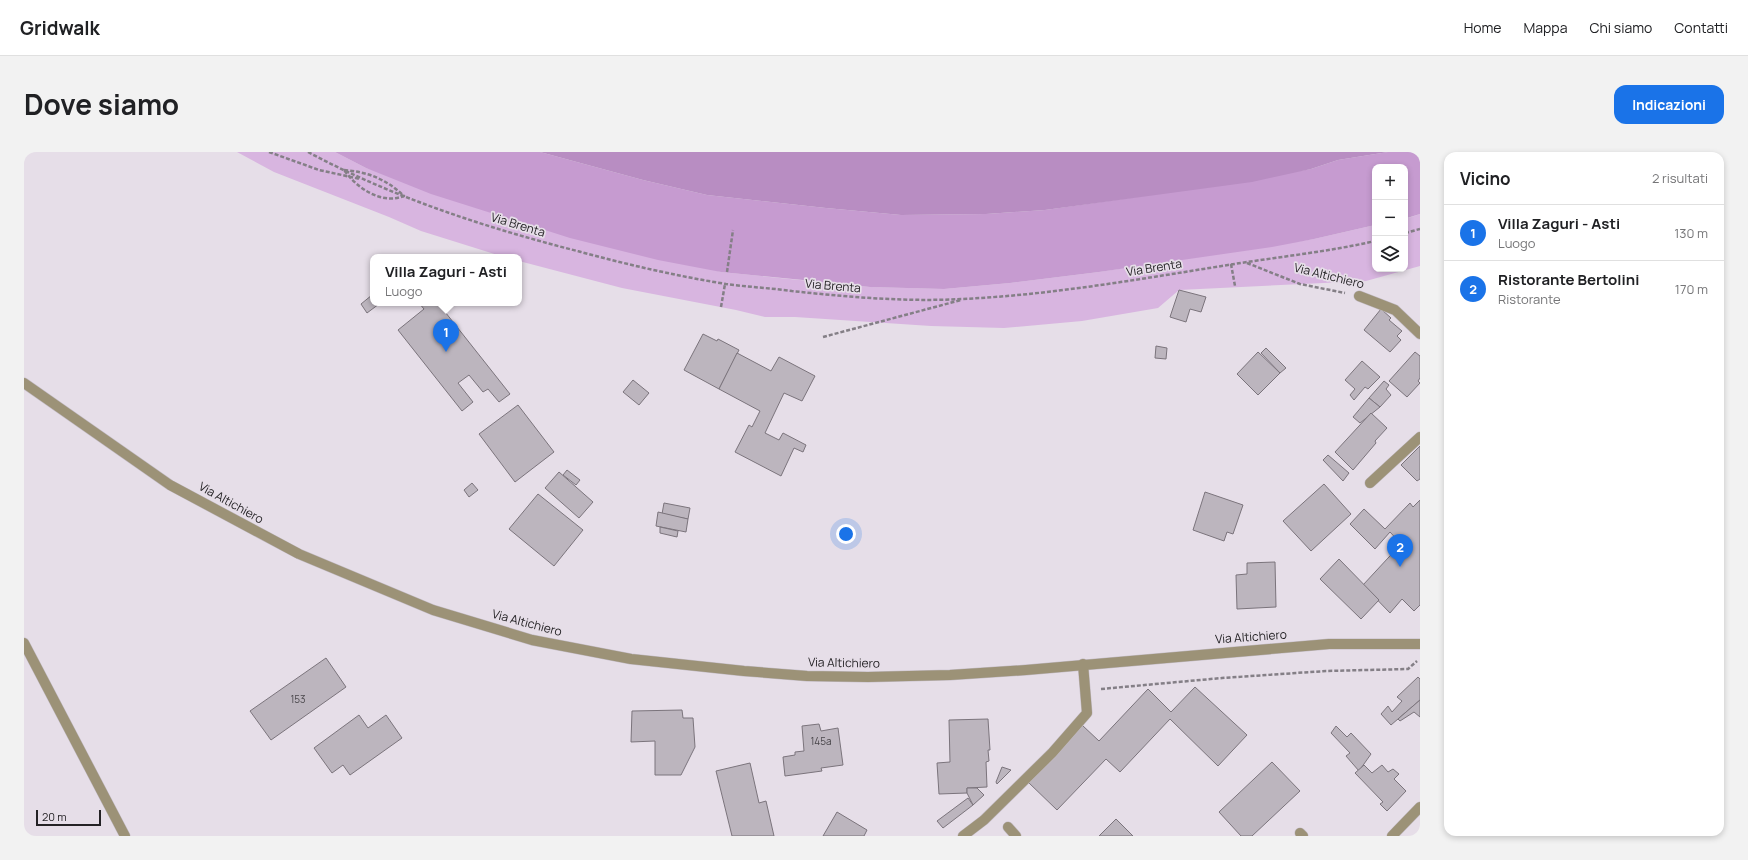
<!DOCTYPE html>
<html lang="it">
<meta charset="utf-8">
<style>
body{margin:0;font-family:Manrope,sans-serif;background:#f2f2f2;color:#202124}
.controls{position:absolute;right:12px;top:12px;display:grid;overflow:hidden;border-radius:8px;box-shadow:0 2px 6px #0003}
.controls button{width:36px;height:36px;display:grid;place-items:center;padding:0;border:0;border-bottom:1px solid #e0e0e0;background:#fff;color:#202124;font:20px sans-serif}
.scale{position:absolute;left:12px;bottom:10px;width:65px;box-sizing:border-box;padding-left:4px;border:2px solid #242225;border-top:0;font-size:11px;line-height:14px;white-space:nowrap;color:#242225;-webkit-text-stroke:3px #e6dee8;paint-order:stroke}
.you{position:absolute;left:822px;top:382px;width:14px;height:14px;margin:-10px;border:3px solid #fff;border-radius:50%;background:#1a73e8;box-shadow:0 0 0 6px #1a73e833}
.badge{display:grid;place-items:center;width:26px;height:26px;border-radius:50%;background:#1a73e8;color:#fff;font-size:13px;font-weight:700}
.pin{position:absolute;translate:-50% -33px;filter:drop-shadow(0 1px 2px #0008)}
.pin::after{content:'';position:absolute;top:21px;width:14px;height:12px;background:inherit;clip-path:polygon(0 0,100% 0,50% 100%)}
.popup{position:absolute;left:346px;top:102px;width:152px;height:52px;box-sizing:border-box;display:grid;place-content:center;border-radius:8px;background:#fff;filter:drop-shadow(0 1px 3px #0005);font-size:13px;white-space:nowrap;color:#757577}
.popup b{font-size:15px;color:#202124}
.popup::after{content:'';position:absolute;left:50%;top:100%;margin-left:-8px;border:8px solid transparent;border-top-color:#fff}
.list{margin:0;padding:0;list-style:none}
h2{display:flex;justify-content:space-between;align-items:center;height:52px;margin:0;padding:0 16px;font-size:17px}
h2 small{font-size:13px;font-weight:400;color:#757577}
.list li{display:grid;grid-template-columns:26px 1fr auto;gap:12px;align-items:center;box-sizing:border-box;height:56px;padding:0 16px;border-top:1px solid #e0e0e0}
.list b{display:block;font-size:15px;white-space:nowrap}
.list p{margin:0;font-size:13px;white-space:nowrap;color:#757577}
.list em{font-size:13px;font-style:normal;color:#757577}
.icon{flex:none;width:22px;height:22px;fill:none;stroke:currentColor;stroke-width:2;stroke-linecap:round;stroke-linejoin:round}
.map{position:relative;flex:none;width:1396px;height:684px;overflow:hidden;border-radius:12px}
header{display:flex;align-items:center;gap:24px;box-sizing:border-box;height:56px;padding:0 20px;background:#fff;border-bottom:1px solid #e0e0e0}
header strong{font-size:19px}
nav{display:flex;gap:22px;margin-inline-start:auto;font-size:14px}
.intro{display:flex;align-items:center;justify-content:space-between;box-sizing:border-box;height:96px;padding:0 24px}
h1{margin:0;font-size:28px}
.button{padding:10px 18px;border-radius:12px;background:#1a73e8;color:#fff;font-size:14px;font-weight:700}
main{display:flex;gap:24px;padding:0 24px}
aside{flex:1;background:#fff;border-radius:12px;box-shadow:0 2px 6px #0003}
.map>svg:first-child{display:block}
.green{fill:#d8b5e0}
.forest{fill:#c69bd0}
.water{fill:#b88dc2}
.building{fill:#bcb5be;stroke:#7b747c}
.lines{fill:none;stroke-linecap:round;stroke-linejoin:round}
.service-casing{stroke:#c3bcc5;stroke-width:11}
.minor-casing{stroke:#c3bcc5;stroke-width:11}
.tertiary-casing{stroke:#c3bcc5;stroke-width:11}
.path{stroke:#847f86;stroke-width:2.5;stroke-dasharray:4 2;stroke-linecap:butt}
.service{stroke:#9c9277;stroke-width:10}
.minor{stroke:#9c9277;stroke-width:10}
.tertiary{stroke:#9c9277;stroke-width:10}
.labels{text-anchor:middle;stroke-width:3.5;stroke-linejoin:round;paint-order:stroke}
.number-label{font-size:10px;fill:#4a474b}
.street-label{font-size:12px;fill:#242225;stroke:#e6dee8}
</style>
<header>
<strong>Gridwalk</strong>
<nav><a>Home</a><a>Mappa</a><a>Chi siamo</a><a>Contatti</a></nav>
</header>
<div class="intro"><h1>Dove siamo</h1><a class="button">Indicazioni</a></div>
<main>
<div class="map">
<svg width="1396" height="684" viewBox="0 0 1396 684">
<rect width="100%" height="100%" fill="#e6dee8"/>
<path class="green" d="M213 0H311L342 16 697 120 846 135 920 137 986 131 1075 120 1290 87 1351 73V117H1381V67L1396 62V114L1342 129 1155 138 1134 156 1058 169 980 176 907 174 771 165H741L712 158 598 136 495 109V105H480L397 79 365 65 250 20Z"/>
<path class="forest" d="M311 0H516L619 28 683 43 802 56 877 63 962 62 1021 58 1154 39 1287 17 1314 8 1364 0H1396V62L1383 66 1381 65V15H1351V73L1290 87 1248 95 1075 120 986 131 920 137 846 135 779 128 697 120 634 108 546 86 407 42 342 16Z"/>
<path class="water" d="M516 0H1364L1314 8 1287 17 1228 30 1021 58 962 62 877 63 802 56 683 43 619 28Z"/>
<g class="building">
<path d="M1155 138 1182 145 1177 160 1166 157 1162 170 1146 165Z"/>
<path d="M348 143 349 151 355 152 343 161 337 152Z"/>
<path d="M395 151H414L486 242 475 250 464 237 459 240 445 223 434 231 449 250 438 259 374 178 400 157Z"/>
<path d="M1357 157 1367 166 1365 168 1378 179 1373 184 1377 188 1366 200 1340 178Z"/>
<path d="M679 182 693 189 694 187 715 198 695 237 660 218Z"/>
<path d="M1132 194 1143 196 1142 207 1131 206Z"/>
<path d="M1242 196 1262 216 1256 221 1237 201Z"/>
<path d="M1234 200 1256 221 1234 243 1213 222Z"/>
<path d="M1391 200 1396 204V226L1394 229 1396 231 1383 245 1365 229Z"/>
<path d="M713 201 747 219 755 205 791 224 778 249 760 241 741 281 755 288 759 281 782 293 779 300 770 296 757 324 711 300 725 273 728 275 736 259 695 237Z"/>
<path d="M1338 209 1356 225 1344 237 1341 235 1330 248 1326 243 1331 237 1321 228Z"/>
<path d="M609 228 625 241 615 253 599 240Z"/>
<path d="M1360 229 1365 233 1362 237 1367 243 1356 255 1345 246Z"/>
<path d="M1345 246 1356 255 1336 271 1329 265Z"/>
<path d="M494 253 530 300 491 330 455 282Z"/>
<path d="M1347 261 1363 276 1351 289 1352 291 1329 318 1311 300Z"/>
<path d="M1396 294V327L1393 329 1377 313Z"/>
<path d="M1304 303 1325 321 1319 329 1299 308Z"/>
<path d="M543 318 556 328 552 333 539 323Z"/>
<path d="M535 320 569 350 555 366 521 336Z"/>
<path d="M448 331 454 338 445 345 440 338Z"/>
<path d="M1300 332 1327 362 1287 399 1259 369Z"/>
<path d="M1181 340 1219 353 1209 382 1203 380 1200 389 1169 378Z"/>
<path d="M514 342 559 378 530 414 485 377Z"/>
<path d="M1396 348V453L1390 459 1378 447 1366 461 1339 433 1377 392 1366 380 1351 397 1326 372 1340 357 1361 377 1386 351 1389 355Z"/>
<path d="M640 351 666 356 664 367 638 362Z"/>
<path d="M634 360 664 367 662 380 632 374Z"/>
<path d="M636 375 654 379 653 385 636 381Z"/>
<path d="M1315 407 1355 448 1337 467 1296 427Z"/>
<path d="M1251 410 1252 455 1213 457 1212 423 1223 422V411Z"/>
<path d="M302 506 322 535 247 588 226 559Z"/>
<path d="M1394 525 1396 527V548L1367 573 1357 562 1364 554 1368 560 1378 549 1373 545Z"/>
<path d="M1171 535 1223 583 1194 614 1146 567 1096 620 1082 607 1033 658 1004 630 1058 573 1075 589 1124 537 1147 560Z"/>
<path d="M1396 548V565L1390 560 1376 569 1374 567Z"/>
<path d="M658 558 659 566H669L671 595 657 623H631V589L607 590 608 559Z"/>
<path d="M335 563 344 576 362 563 378 586 326 623 319 613 308 621 290 596Z"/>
<path d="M964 567 966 598H964L965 609 962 610 963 635 943 636V641L915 642 913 611 926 610 925 568Z"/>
<path d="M795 572 797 579 814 576 819 613 797 616 798 619 761 624 759 605 771 603V600L780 599 778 574Z"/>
<path d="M1312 574 1323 585 1327 581 1347 602 1335 619 1322 604 1326 601 1307 581Z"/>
<path d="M1248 610 1276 639 1228 684H1217L1195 660Z"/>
<path d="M726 611 735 651 742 649 750 684H708L692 619Z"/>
<path d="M1340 613 1348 621 1358 613 1364 620 1369 617 1375 622 1370 627 1382 639 1363 659 1356 652 1359 650 1331 621Z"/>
<path d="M978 615 987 618 973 632 972 630Z"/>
<path d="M943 636H953L960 643 949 653 943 641Z"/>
<path d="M944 646 949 653 919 676 913 669Z"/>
<path d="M813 660 843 678 840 684H799Z"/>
<path d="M1092 667 1109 684H1075Z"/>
</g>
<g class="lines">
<defs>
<path id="service" d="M939 684 960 668 1028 601 1063 561 1059 512"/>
<g id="minor">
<path d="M1335 144 1371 158 1396 182"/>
<path d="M1346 331 1396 285"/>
<path d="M0 491 101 684"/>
<path d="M984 675 992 684"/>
<path d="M1276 681 1279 684"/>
<path d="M1368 684 1396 655"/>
</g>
<path id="tertiary" d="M0 231 146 333 275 402 409 458 508 488 607 507 720 519 783 524 844 525 926 523 1002 518 1305 492H1396"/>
</defs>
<use href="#service" class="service-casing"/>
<use href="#minor" class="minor-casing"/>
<use href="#tertiary" class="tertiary-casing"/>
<g class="path">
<path d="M245 0 295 18 336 27"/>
<path d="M284 0C370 46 463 76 557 100 605 113 653 124 702 132 724 135 746 136 768 139 823 145 881 150 938 147 1027 143 1116 127 1204 113 1253 105 1303 100 1351 89"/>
<path d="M320 18C344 20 362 27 380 44 357 53 333 36 320 18Z"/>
<path d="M1381 81 1396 77"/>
<path d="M1223 111 1276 132 1321 141"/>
<path d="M1207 112 1211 134"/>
<path d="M703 120 709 78"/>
<path d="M697 155 701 132"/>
<path d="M799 185 937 148"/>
<path d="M1077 537 1198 526 1302 519 1384 517 1393 509"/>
</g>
<use href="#service" class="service"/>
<use href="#minor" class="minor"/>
<use href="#tertiary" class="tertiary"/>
</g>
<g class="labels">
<g class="number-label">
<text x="274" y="551">153</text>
<text x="797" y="593">145a</text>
</g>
<g class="street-label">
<text transform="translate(494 73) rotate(17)" y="4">Via Brenta</text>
<text transform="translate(1130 116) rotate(-9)" y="4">Via Brenta</text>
<text transform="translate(1305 124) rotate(14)" y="4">Via Altichiero</text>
<text transform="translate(809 134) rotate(5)" y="4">Via Brenta</text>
<text transform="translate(207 351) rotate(29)" y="4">Via Altichiero</text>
<text transform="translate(503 471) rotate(15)" y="4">Via Altichiero</text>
<text transform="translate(1227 485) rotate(-4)" y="4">Via Altichiero</text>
<text transform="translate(820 511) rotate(1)" y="4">Via Altichiero</text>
</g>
</g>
</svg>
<div class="controls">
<button>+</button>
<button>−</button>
<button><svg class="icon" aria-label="layers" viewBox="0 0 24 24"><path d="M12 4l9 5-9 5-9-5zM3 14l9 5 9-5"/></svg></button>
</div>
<div class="scale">20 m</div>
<div class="you"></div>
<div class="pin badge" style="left:422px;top:200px">1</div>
<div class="popup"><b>Villa Zaguri - Asti</b>Luogo</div>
<div class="pin badge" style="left:1376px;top:415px">2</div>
</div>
<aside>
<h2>Vicino<small>2 risultati</small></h2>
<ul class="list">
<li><span class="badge">1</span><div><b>Villa Zaguri - Asti</b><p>Luogo</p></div><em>130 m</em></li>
<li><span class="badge">2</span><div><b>Ristorante Bertolini</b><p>Ristorante</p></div><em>170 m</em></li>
</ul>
</aside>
</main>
